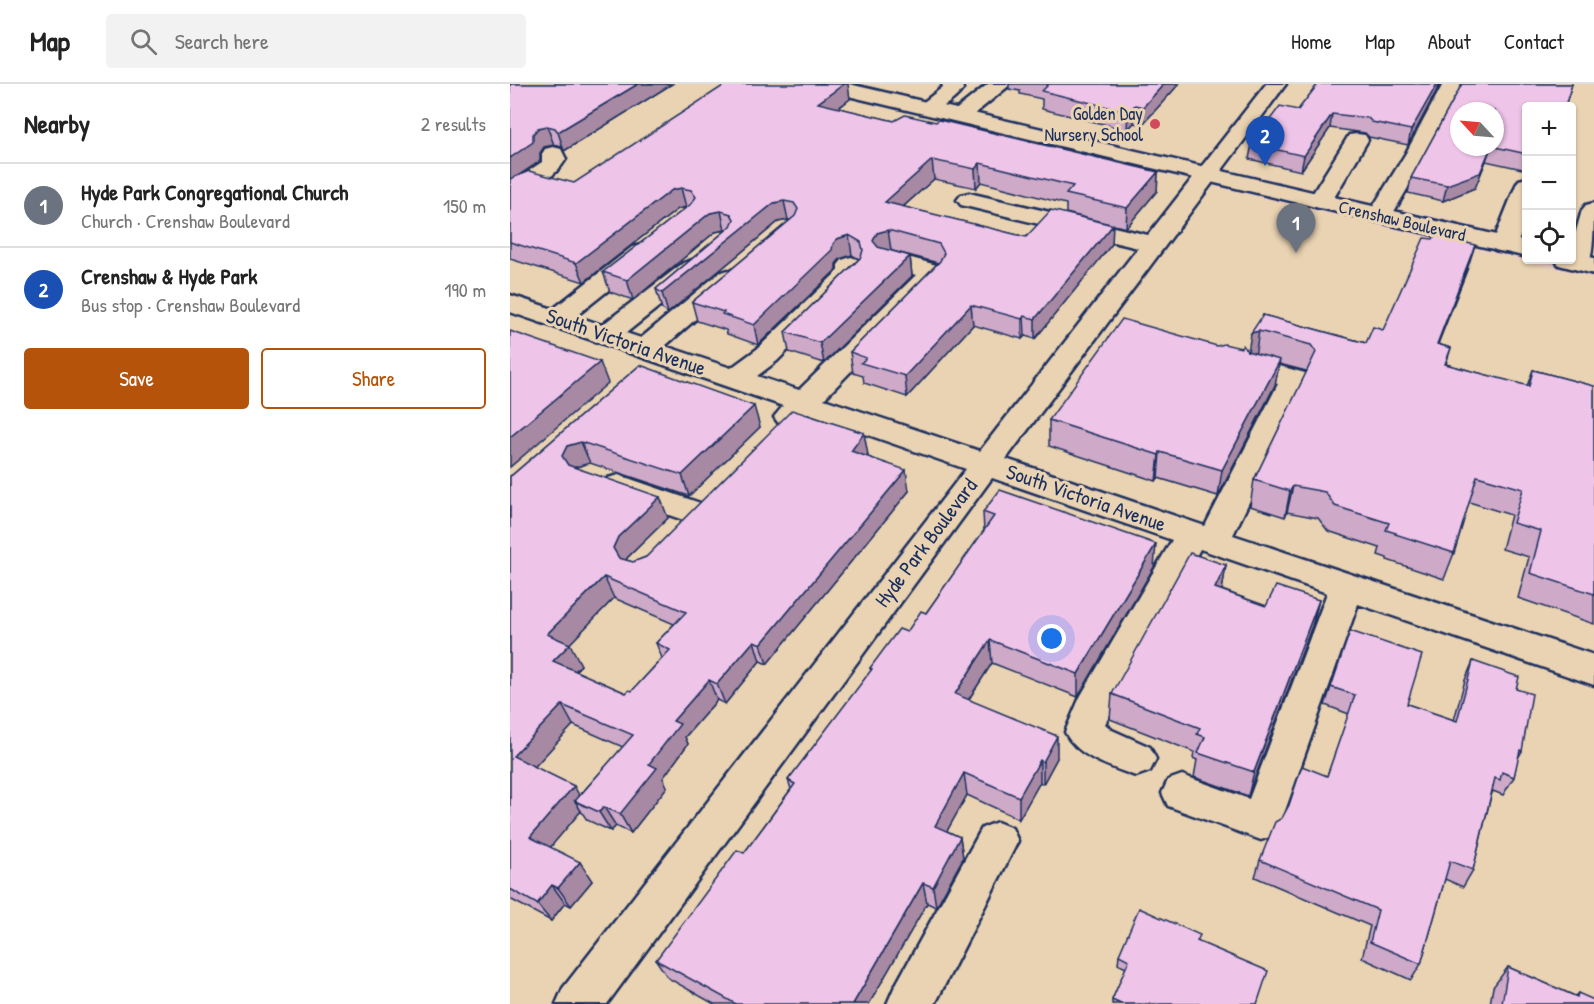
<!DOCTYPE html>
<meta charset="utf-8">
<style>
body{margin:0;font-family:"Patrick Hand",sans-serif;background:#f2f2f2;color:#222}
.controls{position:absolute;right:18px;top:18px;display:grid;overflow:hidden;border-radius:6px;box-shadow:0 2px 4px #0004}
.controls button{width:54px;height:54px;display:grid;place-items:center;padding:0;border:0;border-bottom:2px solid #e0e0e0;background:#fff;color:#222;font:30px sans-serif}
.compass{position:absolute;left:940px;top:18px;width:54px;height:54px;border-radius:50%;background:#fff;box-shadow:0 2px 4px #0004;rotate:296deg}
.you{position:absolute;left:542px;top:555px;width:21px;height:21px;margin:-15px;border:4px solid #fff;border-radius:50%;background:#1a73e8;box-shadow:0 0 0 9px #1a73e833}
.badge{display:grid;place-items:center;width:39px;height:39px;border-radius:50%;background:#b45309;color:#fff;font-size:20px;font-weight:700}
.pin{position:absolute;translate:-50% -50px;filter:drop-shadow(0 2px 3px #0008)}
.pin::after{content:'';position:absolute;top:32px;width:21px;height:18px;background:inherit;clip-path:polygon(0 0,100% 0,50% 100%)}
.list{margin:0;padding:0;list-style:none}
h2{display:flex;justify-content:space-between;align-items:center;height:78px;margin:0;padding:0 24px;font-size:26px}
h2 small{font-size:20px;font-weight:400;color:#767676}
.list li{display:grid;grid-template-columns:39px 1fr auto;gap:18px;align-items:center;box-sizing:border-box;height:84px;padding:0 24px;border-top:2px solid #e0e0e0}
.list b{display:block;font-size:22px;white-space:nowrap}
.list p{margin:0;font-size:20px;white-space:nowrap;color:#767676}
.list em{font-size:20px;font-style:normal;color:#767676}
.actions{display:flex;gap:12px;padding:18px 24px}
.actions a{flex:1;padding:14px 0;border:2px solid #b45309;border-radius:6px;text-align:center;font-size:21px;color:#b45309}
.actions .main{background:#b45309;color:#fff}
.icon{flex:none;width:33px;height:33px;fill:none;stroke:currentColor;stroke-width:2;stroke-linecap:round;stroke-linejoin:round}
.map{position:relative;flex:none;width:1084px;height:920px;overflow:hidden}
header{display:flex;align-items:center;gap:36px;box-sizing:border-box;height:84px;padding:0 30px;background:#fff;border-bottom:2px solid #e0e0e0}
header strong{font-size:28px}
nav{display:flex;gap:33px;margin-inline-start:auto;font-size:21px}
.search{width:420px;height:54px;background:#f2f2f2;display:flex;align-items:center;gap:15px;box-sizing:border-box;padding:0 21px;border-radius:6px;color:#767676;font-size:22px}
main{display:flex}
aside{flex:1;background:#fff}
.map>svg:first-child{display:block}
.built{fill:#eccec2}
.lines{fill:none;stroke-linecap:round;stroke-linejoin:round}
.minor-casing{stroke:#1b2f5e;stroke-width:5}
.major-casing{stroke:#1b2f5e;stroke-width:5}
.minor{fill:#ead3b2;fill-rule:evenodd}
.major{fill:#ead3b2;fill-rule:evenodd}
.wall{fill:#cea9c8;stroke:#1b2f5e;stroke-width:1.5;fill-rule:evenodd}
.shaded-wall{fill:#a789a3;stroke:#1b2f5e;stroke-width:1.5}
.building{fill:#efc4e9;stroke:#1b2f5e;stroke-width:1.5;fill-rule:evenodd}
.poi-dot{fill:#d1495b;stroke:#ead3b2;stroke-width:2}
.labels{text-anchor:middle;stroke-width:6;stroke-linejoin:round;paint-order:stroke}
.far-poi-label{font-size:18px;fill:#1b2f5e;stroke:#ead3b2;text-anchor:end}
.far-street-label{font-size:18px;fill:#1b2f5e;stroke:#ead3b2}
.street-label{font-size:21px;fill:#1b2f5e;stroke:#ead3b2}
</style>
<header>
<strong>Map</strong>
<div class="search"><svg class="icon" aria-label="search" viewBox="0 0 24 24"><circle cx="10" cy="10" r="6"/><path d="M15 15l6 6"/></svg>Search here</div>
<nav><a>Home</a><a>Map</a><a>About</a><a>Contact</a></nav>
</header>
<main>
<aside>
<h2>Nearby<small>2 results</small></h2>
<ul class="list">
<li><span class="badge" style="background:#6b7280">1</span><div><b>Hyde Park Congregational Church</b><p>Church · Crenshaw Boulevard</p></div><em>150 m</em></li>
<li><span class="badge" style="background:#1a4fb4">2</span><div><b>Crenshaw &amp; Hyde Park</b><p>Bus stop · Crenshaw Boulevard</p></div><em>190 m</em></li>
</ul>
<div class="actions"><a class="main">Save</a><a>Share</a></div>
</aside>
<div class="map">
<svg width="1084" height="920" viewBox="0 0 1084 920">
<rect width="100%" height="100%" fill="#ead3b2"/>
<filter id="ink" filterUnits="userSpaceOnUse"><feTurbulence type="fractalNoise" baseFrequency=".0167" numOctaves="2"/><feDisplacementMap in="SourceGraphic" scale="12" xChannelSelector="R" yChannelSelector="G"/><feConvolveMatrix kernelMatrix="1 2 1 2 8 2 1 2 1" color-interpolation-filters="sRGB"/></filter>
<g filter="url(#ink)">
<path class="built" d="M277 0H349L1016 154 1017 176H1062V165L1084 170V194Z"/>
<g class="lines">
<defs>
<g id="minor">
<path d="M432 0H452L453 5C444 17 424 32 409 28L406 24 433 3Z"/>
<path d="M478 0H501L457 36 450 38 443 36 440 32 443 28Z"/>
<path d="M756 0H776L496 375 695 442 768 300 734 290 730 284 734 278 744 275 795 289 799 295 723 451 1084 571V601L848 520 771 738 765 751 751 756 658 722 652 709 658 696 672 691 739 715 817 509 690 465 595 640 602 646 640 663 646 675 640 687 626 692C601 683 567 673 555 648L570 613 662 456 482 394 97 920H46L53 904 456 385 298 330C289 341 283 344 269 340L264 333 273 322 0 228V211L43 225 122 163 131 161 140 163 143 168 140 173 66 232 92 241 173 179 182 176 191 179 195 184 191 189 116 249 131 254 209 189 218 186 227 189 231 194 227 199 155 262 221 284 247 265 328 187V181L332 176 341 173 350 176C355 183 355 187 350 194L267 277 247 292 289 306 406 191 371 180 368 175 371 170 380 168 430 182 434 190 430 195 314 315 470 367 628 164 451 121 447 116 451 111 459 109 638 151Z"/>
<path d="M933 0H953L918 69 882 131 878 136 870 138 862 136 858 131 896 69Z"/>
<path d="M847 50 855 51 858 56 822 117 818 122 810 124 802 122 798 117 836 56 839 51Z"/>
<path d="M43 63 51 65 56 75C46 92 19 111 0 116V99L32 78V70L35 65Z"/>
<path d="M1017 94C1017 120 1018 144 1003 166L994 168 985 166 982 161 1006 101 1009 96Z"/>
<path d="M1084 119C1084 138 1084 167 1078 183L1069 186 1060 183 1056 178 1057 176H1062V161L1072 126 1076 121Z"/>
<path d="M109 391 196 421 201 429 196 437 185 440 98 410 93 402 98 394Z"/>
<path d="M487 738 502 744 508 757 425 920H377L384 904 472 744Z"/>
</g>
<g id="major">
<path d="M303 0H339L1017 158V173L313 6 306 4Z"/>
<path d="M1062 169 1084 174V190L1049 181 1045 176H1062Z"/>
</g>
</defs>
<use href="#minor" class="minor-casing"/>
<use href="#major" class="major-casing"/>
<use href="#minor" class="minor"/>
<use href="#major" class="major"/>
</g>
<g class="wall">
<path d="M0 0H162L54 67 52 63 44 61 34 63 30 69V77L8 92 64 99 340 15 329 24 384 37 648 88 647 107 616 144 556 129V120L471 98 466 104 424 95 393 123 516 153 602 160 525 255 515 252 512 255 463 241 397 313 354 299 353 292 343 289 340 268 428 179 379 166 400 172 402 192 314 279 279 268 275 248 349 175 342 171 330 175 326 180V186L248 261 217 250 216 246 187 237 182 218 280 136H278L268 138 158 229 152 225 146 205 216 146 205 148 123 216 100 208 93 188 177 123 168 125 74 198 0 175Z"/>
<path d="M499 0H669L632 41 624 39 617 46 532 25V15L510 10V7L499 5Z"/>
<path d="M808 0H930L898 61 859 53 855 49 820 44 791 87 739 75 742 60 788 26Z"/>
<path d="M952 0H1062L1055 22H1017V86L976 77 965 104 933 117 898 109 901 94ZM949 27H985V63H949Z"/>
<path d="M957 186 928 260 941 264 936 280 1017 302 1023 286 1084 302V540L1008 514 1019 473 992 465 1001 431 959 418 944 469 934 495 877 476V474L868 471 870 464 818 447 808 434 777 428 775 433 740 422 744 396 797 288 796 287 769 280 765 301 708 412 648 394 646 397 539 362V336L707 262 738 267 753 231 856 259Z"/>
<path d="M130 281 250 343 179 412 80 379 66 383V384L158 434 117 474 116 476 123 478 136 473 358 371 357 372 399 407 257 580 250 577 215 620 207 616 175 653 178 660 153 694 157 703 121 749 106 742 101 747 77 736 71 727 40 763 82 797 61 822 55 819 41 837 0 815V392L2 391ZM104 514 164 540 146 559 152 574 122 607 116 609 65 587 71 581 59 560ZM63 641 113 663 69 712 64 702 24 683Z"/>
<path d="M473 428 644 483 568 613 482 579 459 615 547 674 533 700 530 698 509 735 457 711 437 747 450 753 453 774 426 823 417 819 359 920H204L158 894 146 876 234 769 281 705 278 696 361 587 360 584 416 529 474 447Z"/>
<path d="M716 481 712 506 756 522 809 516 802 542 738 712 684 693 687 676 683 674 684 668 600 635 602 610Z"/>
<path d="M963 577 1006 605 1012 667 1007 676 1004 693 993 711 983 707 981 712 963 786 953 803 935 795 911 880 901 896 852 874 860 842 745 793 750 776 817 692 839 630 815 621 821 603 897 620 944 636 955 596Z"/>
<path d="M688 857 747 920H602V916L616 884 608 880 609 871Z"/>
<path d="M998 883 1065 912 1068 909 1084 920H980L983 903Z"/>
</g>
<g class="shaded-wall">
<path d="M128 0H162L54 67 48 48Z"/>
<path d="M334 0H338L340 15 311 37 308 19Z"/>
<path d="M654 0H669L632 41 633 23Z"/>
<path d="M927 0H930L898 61 901 46Z"/>
<path d="M625 21 624 39 617 46 618 28Z"/>
<path d="M822 30 820 44 791 87 794 72Z"/>
<path d="M37 42 44 61 34 63 30 69V77L0 97V74L23 50 28 44Z"/>
<path d="M981 63 976 77 965 104 933 117 937 101Z"/>
<path d="M422 76 424 95 377 137 375 118Z"/>
<path d="M470 79 471 98 466 104 465 85Z"/>
<path d="M648 88 647 107 616 144 617 124Z"/>
<path d="M171 104 176 123 168 125 74 198 66 179 162 106Z"/>
<path d="M274 117 278 136 268 138 158 229 152 209 264 119Z"/>
<path d="M211 127 215 146 205 148 123 216 117 196 200 129Z"/>
<path d="M603 141 602 160 525 255V235Z"/>
<path d="M378 146 381 166 369 169 363 157 367 149Z"/>
<path d="M339 151 342 171 330 175 326 180V186L248 261 244 241 327 155Z"/>
<path d="M965 161 957 186 918 285 927 260Z"/>
<path d="M400 172 402 192 314 279 310 259Z"/>
<path d="M461 221 463 241 397 313 395 292Z"/>
<path d="M514 232 515 252 512 255V235Z"/>
<path d="M749 247 745 273 737 275 741 249Z"/>
<path d="M770 276 765 301 708 412 712 386Z"/>
<path d="M90 278 98 299 0 383V353Z"/>
<path d="M244 322 250 343 179 412 172 391Z"/>
<path d="M354 349 358 371 345 388 341 367Z"/>
<path d="M71 358 80 379 66 383 61 393 52 372 57 362Z"/>
<path d="M650 368 648 394 646 397 649 371Z"/>
<path d="M396 386 399 407 257 580 251 560Z"/>
<path d="M783 402 777 428 775 433 780 407Z"/>
<path d="M150 413 158 434 117 474 112 485 103 464 108 453Z"/>
<path d="M646 460 644 483 568 613V590Z"/>
<path d="M716 481 712 507 705 504Z"/>
<path d="M94 493 104 514 49 571 37 550Z"/>
<path d="M809 516 802 542 738 712 744 688Z"/>
<path d="M480 556 482 579 448 632 445 610Z"/>
<path d="M244 557 250 577 215 620 207 600Z"/>
<path d="M60 560 71 581 54 598 43 577Z"/>
<path d="M199 596 207 616 175 653 178 660 153 694 157 703 121 749 110 730 163 637Z"/>
<path d="M52 621 63 641 16 692 3 672Z"/>
<path d="M547 652V674L533 700V678Z"/>
<path d="M530 676V698L509 735V713Z"/>
<path d="M454 689 457 711 428 763 425 742Z"/>
<path d="M64 702 75 722 65 717 71 727 33 772 20 753Z"/>
<path d="M94 723 106 742 101 747 89 728Z"/>
<path d="M450 753 453 774 426 823 423 803Z"/>
<path d="M70 778 82 797 61 822 48 804Z"/>
<path d="M413 799 417 819 359 920H343Z"/>
<path d="M42 801 55 819 41 837 27 820Z"/>
</g>
<g class="building">
<path d="M0 0H128L48 48 45 44 37 42 28 44 23 50V58L0 74Z"/>
<path d="M216 0H334L308 19 384 37 395 31 426 38 429 36 648 88 617 124 556 110 563 102 470 79 465 85 422 76 375 118 516 153 541 126 603 141 525 235 514 232 512 235 461 221 395 292 351 279 356 274 340 268 430 177 434 169 429 160 378 146 367 149 363 157 368 163 400 172 310 259 275 248 351 173 353 166 351 158 339 151 327 155 323 160 322 166 244 241 212 230 214 228 182 218 285 132 288 125 284 119 274 117 264 119 152 209 146 205 221 142 224 135 221 130 211 127 200 129 117 196 93 188 181 120 186 113 181 106 171 104 162 106 66 179 0 158V95L19 87 64 99Z"/>
<path d="M539 0H654L633 23 625 21 618 28 532 7Z"/>
<path d="M808 0H927L901 46 862 38 858 34 822 30 794 72 742 60 770 22 788 26Z"/>
<path d="M952 0H1062L1055 22H1017V70L985 63V27H949V63H981L970 89 937 101 901 94Z"/>
<path d="M925 151 965 161 927 260 941 264 935 280 1019 302 1023 286 1084 302V510L1020 489 1031 447 1003 439 1013 405 967 392 944 469 885 450 886 449 876 446 879 439 825 422 815 408 783 402 780 407 744 396 806 268 801 261 749 247 741 249 753 231 856 259 863 243 873 246 914 154 923 155Z"/>
<path d="M612 235 707 262 714 260 731 264 733 261 737 267 770 276 712 386 650 368 649 371 539 336Z"/>
<path d="M0 247 90 278 0 353Z"/>
<path d="M130 281 244 322 172 391 71 358 57 362 52 372 58 381 150 413 108 453 103 464 109 474 123 478 136 473 282 326 354 349 341 367 396 386 251 560 244 557 207 600 199 596 163 637 170 640 139 680 147 684 110 730 94 723 89 728 65 717 123 651 52 621 3 672 64 702 20 753 70 778 48 804 42 801 27 820 0 805V392L2 391ZM94 493 176 528 146 559 160 566 122 607 119 606 116 609 43 577 60 560 37 550Z"/>
<path d="M490 406 646 460 568 590 480 556 445 610 547 652 533 678 530 676 509 713 454 689 425 742 450 753 423 803 413 799 343 920H226L146 876 227 766 234 769 285 700 278 696 362 585 360 584 389 545 397 548 411 527 416 529 484 432 473 428Z"/>
<path d="M680 469 716 481 705 504 756 522 766 502 809 516 744 688 688 669 695 653 687 650 690 644 602 610Z"/>
<path d="M840 547 912 571 897 620 947 637 963 577 1009 593 1006 605 1022 610 1012 667 1010 666 1004 693 992 688 990 696 985 694 963 786 940 777 911 880 860 858 868 826 750 776 765 738 772 734 779 721 792 682 817 692 845 611 821 603Z"/>
<path d="M629 824 690 851 687 857 758 887 747 920H611L602 916 619 876 609 871Z"/>
<path d="M998 883 1067 913 1068 909 1084 916V920H992Z"/>
</g>
</g>
<circle class="poi-dot" cx="645" cy="40" r="6"/>
<g class="labels">
<g class="far-poi-label">
<text x="633" y="36">Golden Day<tspan x="633" dy="21">Nursery School</tspan></text>
</g>
<g class="far-street-label">
<text transform="translate(892 137) rotate(13)" y="6">Crenshaw Boulevard</text>
</g>
<g class="street-label">
<text transform="translate(116 258) rotate(19)" y="7">South Victoria Avenue</text>
<text transform="translate(576 414) rotate(19)" y="7">South Victoria Avenue</text>
<text transform="translate(416 459) rotate(-53)" y="7">Hyde Park Boulevard</text>
</g>
</g>
</svg>
<div class="controls">
<button>+</button>
<button>−</button>
<button><svg class="icon" aria-label="locate" viewBox="0 0 24 24"><circle cx="12" cy="12" r="6"/><path d="M12 2v4M12 18v4M2 12h4M18 12h4"/></svg></button>
</div>
<svg class="compass" viewBox="-18 -18 36 36"><path d="M0-13l5 13h-10z" fill="#e53935"/><path d="M0 13l5-13h-10z" fill="#767676"/></svg>
<div class="you"></div>
<div class="pin badge" style="left:786px;top:169px;background:#6b7280">1</div>
<div class="pin badge" style="left:755px;top:82px;background:#1a4fb4">2</div>
</div>
</main>
